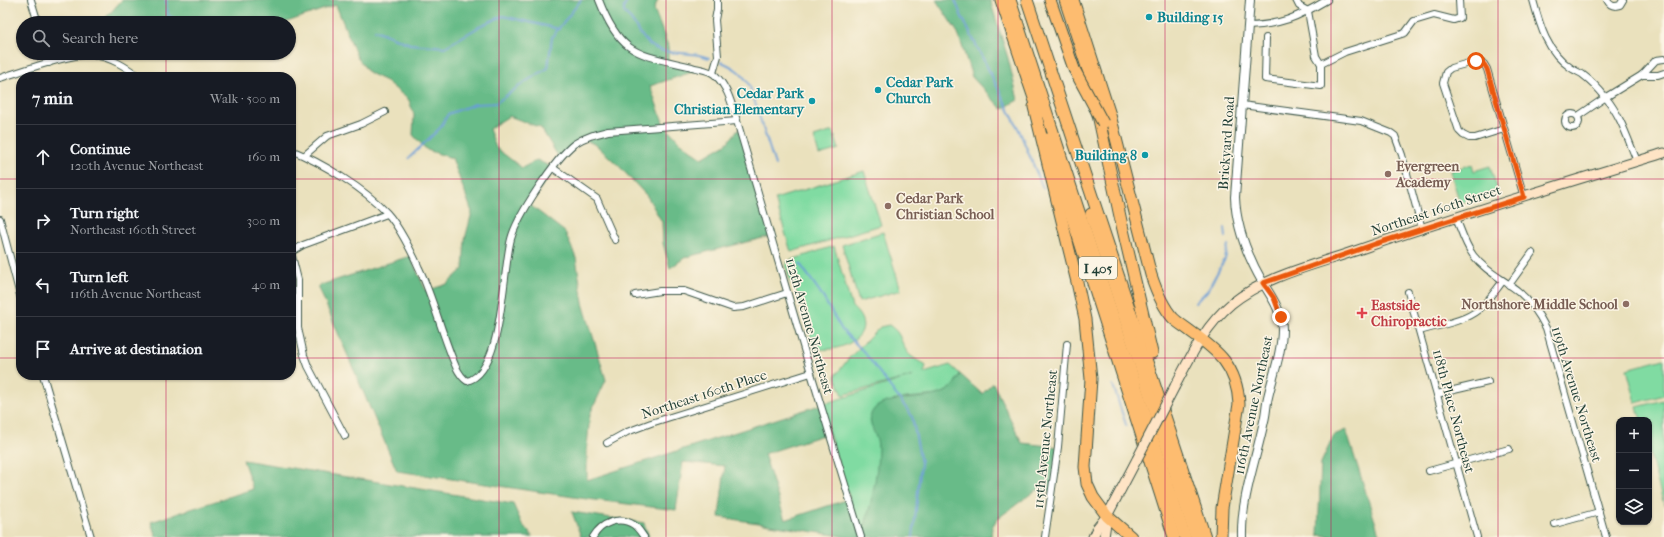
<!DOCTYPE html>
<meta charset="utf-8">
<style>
body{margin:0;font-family:"IM FELL French Canon",serif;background:#242831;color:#f1f3f6}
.controls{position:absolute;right:12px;bottom:12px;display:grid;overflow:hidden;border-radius:8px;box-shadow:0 1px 3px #0004}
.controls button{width:36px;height:36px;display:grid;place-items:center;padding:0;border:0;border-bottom:1px solid #363941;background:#171b24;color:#f1f3f6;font:20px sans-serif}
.stop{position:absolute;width:12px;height:12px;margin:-9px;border:3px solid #ea580c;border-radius:50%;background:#fff}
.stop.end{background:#ea580c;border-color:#fff;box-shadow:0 1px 4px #0008}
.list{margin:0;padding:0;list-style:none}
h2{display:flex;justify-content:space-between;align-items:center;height:52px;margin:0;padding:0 16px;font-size:17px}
h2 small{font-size:13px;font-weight:400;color:#9ea1a6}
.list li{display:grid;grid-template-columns:26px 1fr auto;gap:12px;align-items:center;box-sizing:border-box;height:64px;padding:0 16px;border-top:1px solid #363941}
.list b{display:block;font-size:15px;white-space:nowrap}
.list p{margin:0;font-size:13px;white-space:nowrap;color:#9ea1a6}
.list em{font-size:13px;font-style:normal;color:#9ea1a6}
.icon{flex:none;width:22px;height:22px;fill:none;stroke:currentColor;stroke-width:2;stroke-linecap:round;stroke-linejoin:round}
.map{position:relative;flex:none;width:1664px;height:537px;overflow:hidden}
.search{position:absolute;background:#171b24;box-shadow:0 1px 3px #0004;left:16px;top:16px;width:280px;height:44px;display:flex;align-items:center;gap:10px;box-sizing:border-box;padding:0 14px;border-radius:22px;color:#9ea1a6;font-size:15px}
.panel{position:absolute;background:#171b24;box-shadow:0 1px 3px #0004;left:16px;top:72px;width:280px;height:308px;border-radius:16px}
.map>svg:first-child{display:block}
.green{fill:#80dba2;stroke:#508c6b}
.forest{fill:#68bb88;stroke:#447c5e}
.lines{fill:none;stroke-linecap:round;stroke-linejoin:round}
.stream{stroke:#699dd5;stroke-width:2}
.minor-casing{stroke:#3d5649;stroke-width:8}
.tertiary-casing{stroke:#3d5649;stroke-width:10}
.secondary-casing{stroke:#3d5649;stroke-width:11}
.motorway-casing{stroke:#3d5649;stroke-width:13}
.minor{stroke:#fff;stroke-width:6}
.tertiary{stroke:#fff;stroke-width:8}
.secondary{stroke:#fee4c5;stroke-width:9}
.motorway{stroke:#fdbc6f;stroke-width:11}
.secondary-bridge-casing{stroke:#3d5649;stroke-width:11;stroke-linecap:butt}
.motorway-bridge-casing{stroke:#3d5649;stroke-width:13;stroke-linecap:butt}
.secondary-bridge{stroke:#fee4c5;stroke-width:9}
.motorway-bridge{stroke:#fdbc6f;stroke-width:11}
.route{stroke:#ea580c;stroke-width:5}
.grid{fill:none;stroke:#c2185b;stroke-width:1;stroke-opacity:0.55}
.culture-dot{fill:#0f9aa8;stroke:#fcf5e5;stroke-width:1.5}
.education-dot{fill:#8d6e63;stroke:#fcf5e5;stroke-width:1.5}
.health-dot{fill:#e0444e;stroke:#fcf5e5;stroke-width:1.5}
.labels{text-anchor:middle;stroke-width:3;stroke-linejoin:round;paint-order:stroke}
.shield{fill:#fcf5e5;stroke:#617469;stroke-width:1}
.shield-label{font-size:13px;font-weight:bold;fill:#1f3d34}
.culture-label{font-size:14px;font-weight:bold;fill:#0d838f;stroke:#fcf5e5;text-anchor:start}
.street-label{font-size:14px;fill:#1f3d34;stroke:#fcf5e5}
.education-label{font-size:14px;font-weight:bold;fill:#785e54;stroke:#fcf5e5;text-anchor:start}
.health-label{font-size:14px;font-weight:bold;fill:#be3a42;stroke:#fcf5e5;text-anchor:start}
</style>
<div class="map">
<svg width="1664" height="537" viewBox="0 0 1664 537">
<rect width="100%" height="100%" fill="#fcf5e5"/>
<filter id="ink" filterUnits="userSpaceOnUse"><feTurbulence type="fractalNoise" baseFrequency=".025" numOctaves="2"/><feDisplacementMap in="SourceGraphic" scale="8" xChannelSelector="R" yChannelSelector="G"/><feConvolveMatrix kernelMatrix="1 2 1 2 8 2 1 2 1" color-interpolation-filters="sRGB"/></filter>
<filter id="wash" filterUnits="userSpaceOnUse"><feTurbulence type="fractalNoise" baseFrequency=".012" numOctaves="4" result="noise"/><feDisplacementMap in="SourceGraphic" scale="16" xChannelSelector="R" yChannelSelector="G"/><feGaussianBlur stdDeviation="0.9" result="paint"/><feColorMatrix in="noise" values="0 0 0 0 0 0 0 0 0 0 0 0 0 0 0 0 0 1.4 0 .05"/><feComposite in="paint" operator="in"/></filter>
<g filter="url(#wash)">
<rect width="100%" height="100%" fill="#eae1bd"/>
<g class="green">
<path d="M833 131 839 149 819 155 814 137Z"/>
<path d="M1472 164 1474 171 1490 166 1498 191 1460 203 1450 171Z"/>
<path d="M864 171 881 225 791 252 775 199Z"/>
<path d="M883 232 901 290 859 302 842 245Z"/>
<path d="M834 246 852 307C882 333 843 353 816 349L813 344 796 290 790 281 786 265 788 261Z"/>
<path d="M889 325C903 334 899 341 908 353 912 358 921 362 926 366L924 373 950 365 960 374 952 388 939 395 906 398 883 404 870 420C873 427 878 435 878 443 882 474 870 507 862 537L820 405 913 376 843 395 835 376 850 357 880 327Z"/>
<path d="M1664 359V395L1636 403 1627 369Z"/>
<path d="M1664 400V505L1649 451V420H1641L1637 407Z"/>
</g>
<g class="forest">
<path d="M122 0H658L654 9 668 46V62L698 70 650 86 664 125 681 143 702 158 726 144 739 129 771 236 686 257 670 268 663 243 662 222 647 196 618 165 596 145 581 138 561 161 541 128 509 116 489 129 496 148 522 168 537 160 553 168 530 205 565 232 576 258 583 303 606 380 590 414 587 447V480L820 405 829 433 764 454 785 520 849 499 861 537H847L719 517 725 466 683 462 676 510 587 499 397 471 318 286 410 256 426 291 447 284 463 269 465 239 472 212 452 158 427 150 413 135 414 115 409 100 386 81 369 73 357 57 336 5 284 23H101Z"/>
<path d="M936 0H990L1008 58 1018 100 1002 109 972 77 958 33Z"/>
<path d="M960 374 982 394 993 383 1022 443 1058 447 1052 491 1036 490 997 519 992 527 991 537H862C870 507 878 478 878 447 878 435 866 423 872 412 883 392 936 404 952 387 955 384 958 378 960 374Z"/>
<path d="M1346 430 1380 537H1336L1318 535 1321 463 1334 435Z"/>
<path d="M243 460 513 504 522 524 533 537H156L151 522 253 489Z"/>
<path d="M572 512 644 523 649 537H581Z"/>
</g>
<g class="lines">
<g class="stream">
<path d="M166 0 168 15 181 23"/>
<path d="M628 0 624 7V12C634 21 638 33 647 42 658 54 676 52 691 54 697 54 703 56 709 58"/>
<path d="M955 0 961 15 1019 130 1043 188"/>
<path d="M375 30 410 44 445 47 484 24 503 16 559 29"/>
<path d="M722 62C735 68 743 73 750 87L775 165"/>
<path d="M409 158 440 128 448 114 475 104 496 103 525 82 548 68 552 37 581 0"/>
<path d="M1225 228 1226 237"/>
<path d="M800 264 820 292 842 330 864 352 912 416 921 463 913 537"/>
<path d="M1195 303 1207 291 1225 259 1228 245"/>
<path d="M1113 385 1126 425"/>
</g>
</g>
</g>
<g filter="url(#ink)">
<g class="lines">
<defs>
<g id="minor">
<path d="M31 0 38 23"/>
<path d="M599 0C621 57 639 54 692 67 698 69 710 70 715 75 728 87 732 105 737 121L811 373 861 537"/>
<path d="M1533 0C1540 26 1547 52 1571 68 1574 70 1578 72 1582 74 1590 80 1600 90 1606 98 1621 116 1628 140 1637 161"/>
<path d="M1607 0C1610 6 1614 7 1620 5L1623 0"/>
<path d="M1248 26C1281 25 1298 17 1327 0"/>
<path d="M1266 38 1265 79 1321 86V64L1316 56 1308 11 1299 6 1296 0"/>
<path d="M46 53 49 63"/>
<path d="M1321 64 1345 52 1405 33 1414 21 1434 15 1454 20 1460 18 1459 0"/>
<path d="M713 73 718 56 715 20 717 9V0"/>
<path d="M1642 75H1658L1664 73"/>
<path d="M0 78C23 71 70 53 93 55 111 57 126 67 140 77"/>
<path d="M1242 105 1361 121 1391 133 1395 136 1402 155 1422 229"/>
<circle cx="1572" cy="121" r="7"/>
<path d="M1578 116 1606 97 1642 75 1656 60 1664 59"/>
<path d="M1504 129 1475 138H1469L1463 135 1459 131 1443 83 1446 72 1451 68 1476 61 1484 64 1487 69 1524 197"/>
<path d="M291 150C322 163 364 188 387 213 398 225 412 252 419 268 434 300 442 335 456 367 459 373 462 378 467 381 504 372 502 271 511 239 517 216 555 159 574 144 584 137 596 134 608 131L737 121"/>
<path d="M305 155 327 136 361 124 385 112"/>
<path d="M553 168 597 199 615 240"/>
<path d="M1456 218C1461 230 1465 244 1473 255 1485 271 1503 279 1518 291 1530 301 1539 314 1546 328L1606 537"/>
<path d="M0 219 21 299"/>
<path d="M291 252 298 280V328L304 355 308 366 345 436"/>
<path d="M291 252 303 245 387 214"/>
<path d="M1509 285 1532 253"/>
<path d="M1408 292 1477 537"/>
<path d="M635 295 660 291H684L733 308 744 307 787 293"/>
<path d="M1420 331C1439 325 1463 322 1478 310 1488 302 1495 291 1503 281"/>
<path d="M43 375 91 537"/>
<path d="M1437 394 1488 382"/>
<path d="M607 443 627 432 651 423 811 373"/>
<path d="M1429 471 1509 449"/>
<path d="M1555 524 1599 512"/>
<path d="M593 537C601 523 619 515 634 525 638 528 641 533 644 537"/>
<path d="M1045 537 1058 447 1067 344"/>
</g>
<path id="tertiary" d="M1242 537C1241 498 1256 460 1264 421 1266 414 1266 405 1268 397 1273 375 1282 352 1282 329 1282 311 1272 298 1263 283 1248 257 1236 227 1235 197L1250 0"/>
<g id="secondary">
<path d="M1175 386C1191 356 1204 327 1231 304 1267 275 1315 265 1358 250 1459 215 1562 184 1664 153"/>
<path d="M1093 537 1097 528 1107 516 1137 459"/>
<path d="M1104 537 1107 516"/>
</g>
<g id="motorway">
<path d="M1001 0 1039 113"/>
<path d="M1010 0 1185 537"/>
<path d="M1027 0 1205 537"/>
<path d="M1050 0 1074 69"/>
<path d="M1065 0 1089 73 1121 221 1152 353"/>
<path d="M1073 0 1110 115 1151 275C1156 290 1162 306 1173 318 1178 323 1185 327 1190 331 1218 351 1237 366 1239 404L1222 508 1221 537"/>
<path d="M1034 107 1077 282 1085 319 1091 379 1085 467 1087 484 1093 497 1107 516 1131 537"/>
<path d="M1047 139 1174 537"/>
<path d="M1091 214 1196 537"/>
</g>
</defs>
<use href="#minor" class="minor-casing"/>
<use href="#tertiary" class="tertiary-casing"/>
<use href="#secondary" class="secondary-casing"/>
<use href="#motorway" class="motorway-casing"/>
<use href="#minor" class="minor"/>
<use href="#tertiary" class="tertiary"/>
<use href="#secondary" class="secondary"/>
<use href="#motorway" class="motorway"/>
<defs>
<path id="secondary-bridge" d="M1137 459 1175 386"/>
<path id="motorway-bridge" d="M1074 69 1103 123"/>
</defs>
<use href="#secondary-bridge" class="secondary-bridge-casing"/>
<use href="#motorway-bridge" class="motorway-bridge-casing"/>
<use href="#secondary-bridge" class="secondary-bridge"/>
<use href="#motorway-bridge" class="motorway-bridge"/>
</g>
</g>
<g class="lines" filter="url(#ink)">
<path class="route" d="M1281 317 1274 298 1263 283 1375 244 1524 197 1487 69 1484 64 1476 61"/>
</g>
<path class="grid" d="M166 0V23M333 0V537M499 0V537M666 0V537M832 0V537M998 0V537M1165 0V537M1331 0V537M1498 0V537M166 53V77M0 179H21M291 179H1664M0 358H21M291 358H1664M166 375V537"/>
<g class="culture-dot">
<circle cx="1149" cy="17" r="4"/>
<circle cx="878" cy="90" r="4"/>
<circle cx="812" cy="101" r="4"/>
<circle cx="1145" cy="155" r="4"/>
</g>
<g class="education-dot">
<circle cx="1388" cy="174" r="4"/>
<circle cx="888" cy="206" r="4"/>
<circle cx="1626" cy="304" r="4"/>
</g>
<path class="health-dot" d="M1360 307h4v4h4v4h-4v4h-4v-4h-4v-4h4z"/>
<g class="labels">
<rect class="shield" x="1079" y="257" width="38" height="22" rx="3"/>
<g class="shield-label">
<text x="1098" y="273">I 405</text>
</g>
<g class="culture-label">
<text x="1157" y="22">Building 15</text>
<text x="886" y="87">Cedar Park<tspan x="886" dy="16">Church</tspan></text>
<text x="804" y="98" text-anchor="end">Cedar Park<tspan x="804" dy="16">Christian Elementary</tspan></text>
<text x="1137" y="160" text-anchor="end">Building 8</text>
</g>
<g class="street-label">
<text transform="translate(1226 143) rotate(-86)" y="5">Brickyard Road</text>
<text transform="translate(1436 210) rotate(-18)" y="5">Northeast 160th Street</text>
<text transform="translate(810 326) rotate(74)" y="5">112th Avenue Northeast</text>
<text transform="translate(704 394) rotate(-18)" y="5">Northeast 160th Place</text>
<text transform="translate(1577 394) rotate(73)" y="5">119th Avenue Northeast</text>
<text transform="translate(1253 405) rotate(-78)" y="5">116th Avenue Northeast</text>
<text transform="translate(1454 411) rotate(75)" y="5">118th Place Northeast</text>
<text transform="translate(1045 439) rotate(-84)" y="5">115th Avenue Northeast</text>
</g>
<g class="education-label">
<text x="1396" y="171">Evergreen<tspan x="1396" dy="16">Academy</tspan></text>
<text x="896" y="203">Cedar Park<tspan x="896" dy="16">Christian School</tspan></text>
<text x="1618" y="309" text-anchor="end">Northshore Middle School</text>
</g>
<g class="health-label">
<text x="1371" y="310">Eastside<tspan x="1371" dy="16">Chiropractic</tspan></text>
</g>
</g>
</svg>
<div class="controls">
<button>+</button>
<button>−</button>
<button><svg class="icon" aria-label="layers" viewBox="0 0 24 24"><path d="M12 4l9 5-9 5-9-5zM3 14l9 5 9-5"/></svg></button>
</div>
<div class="stop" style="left:1476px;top:61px"></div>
<div class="stop end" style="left:1281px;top:317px"></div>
<div class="search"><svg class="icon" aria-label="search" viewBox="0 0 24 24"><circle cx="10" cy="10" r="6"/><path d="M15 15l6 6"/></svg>Search here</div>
<section class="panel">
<h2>7 min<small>Walk · 500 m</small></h2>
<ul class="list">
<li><svg class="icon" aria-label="ahead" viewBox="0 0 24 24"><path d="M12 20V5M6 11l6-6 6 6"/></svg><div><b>Continue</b><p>120th Avenue Northeast</p></div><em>160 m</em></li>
<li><svg class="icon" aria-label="right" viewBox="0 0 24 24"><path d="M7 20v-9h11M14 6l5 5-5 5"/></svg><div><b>Turn right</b><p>Northeast 160th Street</p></div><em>300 m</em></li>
<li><svg class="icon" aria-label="left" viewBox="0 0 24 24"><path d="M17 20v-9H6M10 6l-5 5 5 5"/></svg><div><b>Turn left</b><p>116th Avenue Northeast</p></div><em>40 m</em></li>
<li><svg class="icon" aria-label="arrive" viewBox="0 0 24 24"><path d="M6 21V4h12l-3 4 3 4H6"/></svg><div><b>Arrive at destination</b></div></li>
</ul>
</section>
</div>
